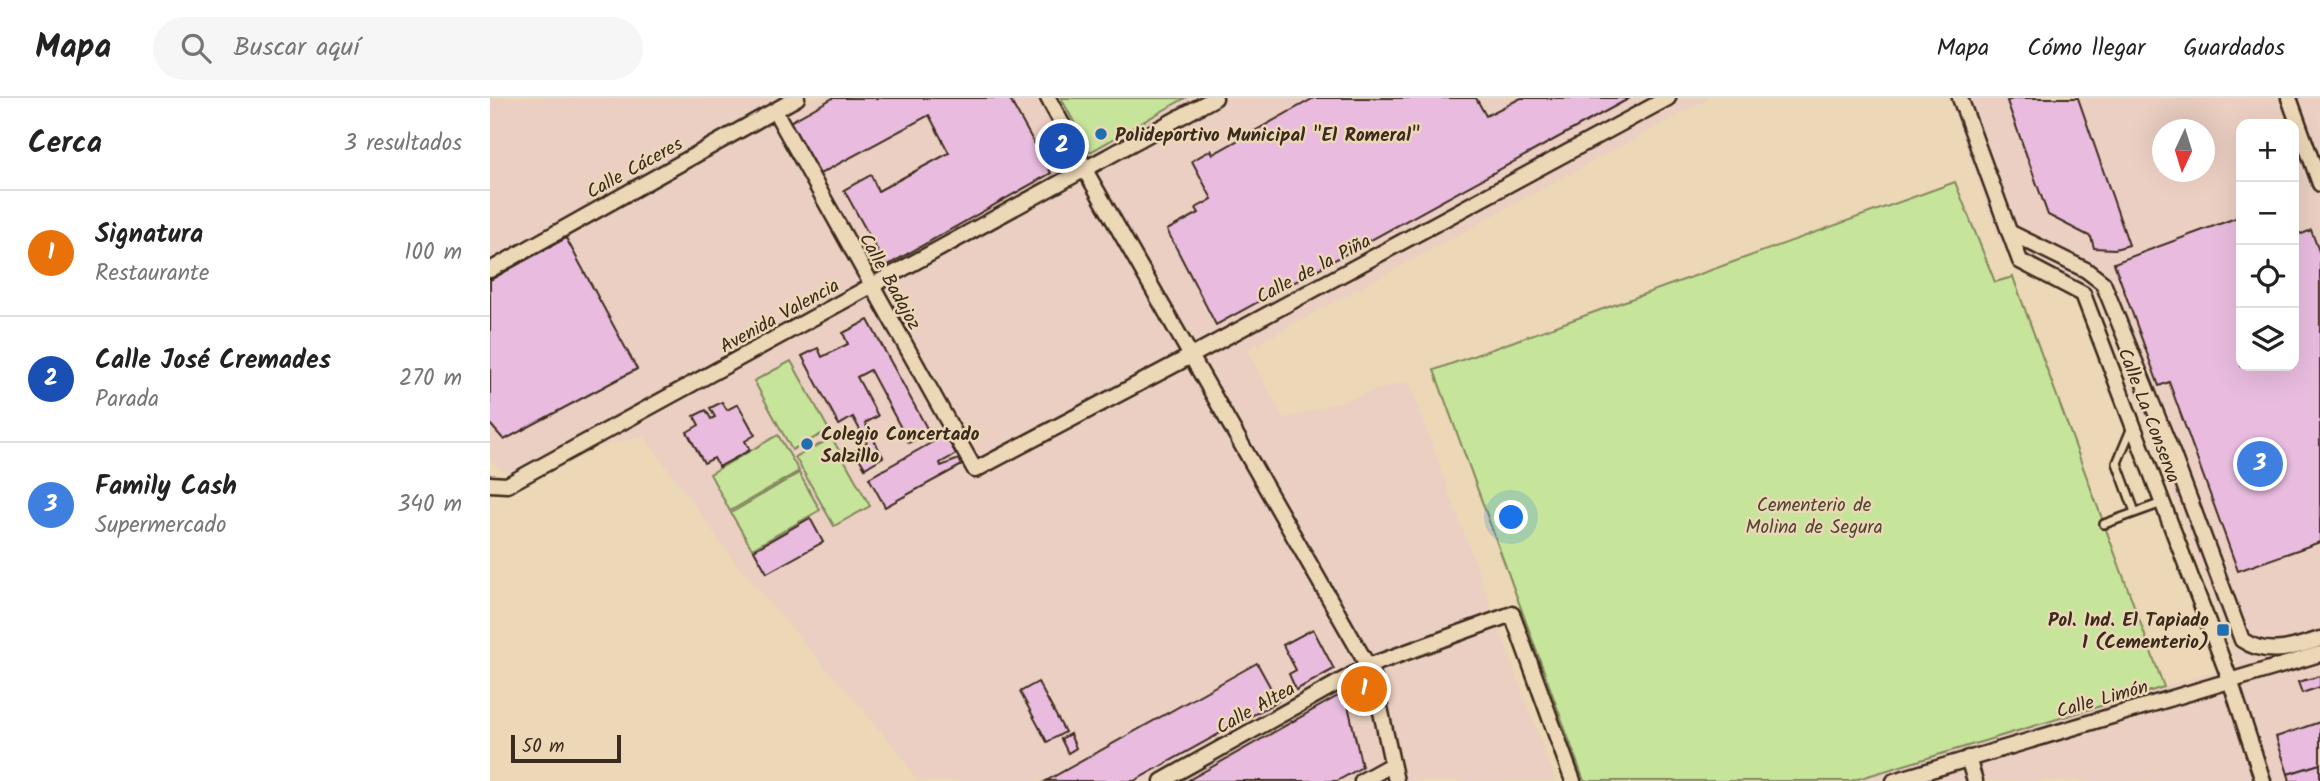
<!DOCTYPE html>
<html lang="es">
<meta charset="utf-8">
<style>
body{margin:0;font-family:Kalam,sans-serif;background:#f6f6f6;color:#222}
.controls{position:absolute;right:21px;top:21px;display:grid;overflow:hidden;border-radius:14px;box-shadow:0 7px 28px #0002}
.controls button{width:63px;height:63px;display:grid;place-items:center;padding:0;border:0;border-bottom:2px solid #e0e0e0;background:#fff;color:#222;font:35px sans-serif}
.compass{position:absolute;left:1662px;top:21px;width:63px;height:63px;border-radius:50%;background:#fff;box-shadow:0 7px 28px #0002;rotate:184deg}
.scale{position:absolute;left:21px;bottom:18px;width:110px;box-sizing:border-box;padding-left:7px;border:4px solid #3b2a1e;border-top:0;font-size:19px;line-height:24px;white-space:nowrap;color:#3b2a1e;-webkit-text-stroke:5px #ecd7b6;paint-order:stroke}
.you{position:absolute;left:1022px;top:420px;width:24px;height:24px;margin:-18px;border:5px solid #fff;border-radius:50%;background:#1a73e8;box-shadow:0 0 0 10px #1a73e833}
.badge{display:grid;place-items:center;width:46px;height:46px;border-radius:50%;background:#1f6fb2;color:#fff;font-size:23px;font-weight:700}
.pin{position:absolute;translate:-50% -50%;border:4px solid #fff;box-shadow:0 2px 7px #0006}
.list{margin:0;padding:0;list-style:none}
h2{display:flex;justify-content:space-between;align-items:center;height:91px;margin:0;padding:0 28px;font-size:30px}
h2 small{font-size:23px;font-weight:400;color:#767676}
.list li{display:grid;grid-template-columns:46px 1fr auto;gap:21px;align-items:center;box-sizing:border-box;height:126px;padding:0 28px;border-top:2px solid #e0e0e0}
.list b{display:block;font-size:26px;white-space:nowrap}
.list p{margin:0;font-size:23px;white-space:nowrap;color:#767676}
.list em{font-size:23px;font-style:normal;color:#767676}
.icon{flex:none;width:38px;height:38px;fill:none;stroke:currentColor;stroke-width:2;stroke-linecap:round;stroke-linejoin:round}
.map{position:relative;flex:none;width:1830px;height:683px;overflow:hidden}
header{display:flex;align-items:center;gap:42px;box-sizing:border-box;height:98px;padding:0 35px;background:#fff;border-bottom:2px solid #e0e0e0}
header strong{font-size:33px}
nav{display:flex;gap:38px;margin-inline-start:auto;font-size:24px}
.search{width:490px;height:63px;background:#f6f6f6;display:flex;align-items:center;gap:18px;box-sizing:border-box;padding:0 24px;border-radius:38px;color:#767676;font-size:26px}
main{display:flex}
aside{flex:1;background:#fff}
.map>svg:first-child{display:block}
.built{fill:#ebcfc2;fill-rule:evenodd}
.green{fill:#c7e49b;stroke:#81875c;stroke-width:2}
.building{fill:#e9bcdf;stroke:#3b2a1e;stroke-width:2}
.lines{fill:none;stroke-linecap:round;stroke-linejoin:round}
.lane-casing{stroke:#3b2a1e;stroke-width:12}
.street-casing{stroke:#3b2a1e;stroke-width:19}
.lane{stroke:#ecd7b6;stroke-width:7}
.street{stroke:#ecd7b6;stroke-width:14}
.poi-dot{fill:#1f6fb2;stroke:#ecd7b6;stroke-width:2.5}
.labels{text-anchor:middle;stroke-width:5;stroke-linejoin:round;paint-order:stroke}
.poi-label{font-size:19px;font-weight:bold;fill:#3b2a1e;stroke:#ecd7b6;text-anchor:start}
.street-label{font-size:19px;fill:#3b2a1e;stroke:#ecd7b6}
.park-label{font-size:19px;fill:#504631;stroke:#ecd7b6}
</style>
<header>
<strong>Mapa</strong>
<div class="search"><svg class="icon" aria-label="search" viewBox="0 0 24 24"><circle cx="10" cy="10" r="6"/><path d="M15 15l6 6"/></svg>Buscar aquí</div>
<nav><a>Mapa</a><a>Cómo llegar</a><a>Guardados</a></nav>
</header>
<main>
<aside>
<h2>Cerca<small>3 resultados</small></h2>
<ul class="list">
<li><span class="badge" style="background:#e8710a">1</span><div><b>Signatura</b><p>Restaurante</p></div><em>100 m</em></li>
<li><span class="badge" style="background:#1a4fb4">2</span><div><b>Calle José Cremades</b><p>Parada</p></div><em>270 m</em></li>
<li><span class="badge" style="background:#3f7fe0">3</span><div><b>Family Cash</b><p>Supermercado</p></div><em>340 m</em></li>
</ul>
</aside>
<div class="map">
<svg width="1830" height="683" viewBox="0 0 1830 683">
<rect width="100%" height="100%" fill="#ecd7b6"/>
<filter id="ink" filterUnits="userSpaceOnUse"><feTurbulence type="fractalNoise" baseFrequency=".0143" numOctaves="2"/><feDisplacementMap in="SourceGraphic" scale="14" xChannelSelector="R" yChannelSelector="G"/><feConvolveMatrix kernelMatrix="1 2 1 2 8 2 1 2 1" color-interpolation-filters="sRGB"/></filter>
<g filter="url(#ink)">
<g class="built">
<path d="M0 0H571L600 54 695 0H1219L756 252 794 321 918 283 1065 683H427L411 656 248 468 154 337 15 374 0 362Z"/>
<path d="M1459 0H1830V683H1361L1748 566 1604 192 1510 145ZM1751 26H1804V268H1751ZM1672 32H1714V74H1672Z"/>
</g>
<g class="green">
<path d="M571 0H695L600 54Z"/>
<path d="M1465 84 1505 184 1523 179 1674 589 1361 683H1094L944 272Z"/>
<path d="M301 263 339 332 302 352 264 283Z"/>
<path d="M288 337 309 373 240 413 220 376Z"/>
<path d="M342 340 380 408 344 428 305 359Z"/>
<path d="M309 375 330 412 262 451 241 415Z"/>
</g>
<g class="building">
<path d="M343 0H519L561 75 396 168 354 92 381 77 388 93 459 55 439 17 330 76 300 24Z"/>
<path d="M824 0H986L996 18 1031 0H1140L726 227 677 132 709 115 706 110 722 101 702 63 721 52 723 56Z"/>
<path d="M1525 0H1588L1639 147 1625 151 1604 150 1601 139 1558 117 1517 3Z"/>
<path d="M1751 118V268H1804V132L1812 136 1821 132 1830 156V444L1748 473 1679 284 1669 288 1624 165Z"/>
<path d="M76 140 147 271 14 342 0 326V182Z"/>
<path d="M378 222 439 334 419 345 380 272 367 279 388 318 375 325 393 359 375 370 365 353 377 345 363 319 349 327 312 258 328 250 332 259 358 246 353 235Z"/>
<path d="M232 304 237 312 248 306 265 337 255 343 260 352 229 369 224 360 214 365 197 334 209 327 204 318 216 312 221 321 225 319 220 310Z"/>
<path d="M455 337 466 356 450 365 451 368 469 361 472 367 395 409 379 380Z"/>
<path d="M320 420 333 444 277 475 264 452Z"/>
<path d="M823 531 844 571 806 592 799 576 806 572 793 547Z"/>
<path d="M767 565 788 603 644 683H556Z"/>
<path d="M1830 578V589L1812 595 1808 584Z"/>
<path d="M548 584 575 634 557 644 530 594Z"/>
<path d="M855 594 872 669 847 683H697Z"/>
<path d="M1830 624V666L1798 676 1786 639Z"/>
<path d="M580 636 586 650 578 655 571 641Z"/>
<path d="M1830 666V683H1800L1798 676Z"/>
</g>
<g class="lines">
<defs>
<g id="lane">
<path d="M1642 329 1627 365 1645 414"/>
<path d="M1614 426 1672 405"/>
</g>
<g id="street">
<path d="M558 0 588 55 595 72 883 577 906 683"/>
<path d="M1470 0 1530 163 1593 196 1740 582 1773 683"/>
<path d="M1799 0 1830 86"/>
<path d="M285 13 485 372 699 259 1178 0"/>
<path d="M1519 134 1596 172 1613 185 1683 357 1752 542C1777 559 1803 550 1830 541"/>
<path d="M0 172 307 0"/>
<path d="M0 386 17 387 725 0"/>
<path d="M1478 660 1485 683"/>
<path d="M672 683 878 568 1022 516 1083 683"/>
<path d="M872 683 901 667"/>
<path d="M1404 683 1830 556"/>
</g>
</defs>
<use href="#lane" class="lane-casing"/>
<use href="#street" class="street-casing"/>
<use href="#lane" class="lane"/>
<use href="#street" class="street"/>
</g>
</g>
<g class="poi-dot">
<circle cx="611" cy="36" r="7"/>
<circle cx="317" cy="346" r="7"/>
<rect x="1726" y="525" width="14" height="14" rx="3.5"/>
</g>
<g class="labels">
<g class="poi-label">
<text x="625" y="43">Polideportivo Municipal "El Romeral"</text>
<text x="331" y="342">Colegio Concertado<tspan x="331" dy="22">Salzillo</tspan></text>
<text x="1719" y="528" text-anchor="end">Pol. Ind. El Tapiado<tspan x="1719" dy="22">1 (Cementerio)</tspan></text>
</g>
<g class="street-label">
<text transform="translate(144 69) rotate(-29)" y="7">Calle Cáceres</text>
<text transform="translate(823 170) rotate(-28)" y="7">Calle de la Piña</text>
<text transform="translate(401 183) rotate(61)" y="7">Calle Badajoz</text>
<text transform="translate(289 217) rotate(-29)" y="7">Avenida Valencia</text>
<text transform="translate(1660 317) rotate(69)" y="7">Calle La Conserva</text>
<text transform="translate(1612 600) rotate(-16)" y="7">Calle Limón</text>
<text transform="translate(765 609) rotate(-29)" y="7">Calle Altea</text>
</g>
<g class="park-label">
<text x="1324" y="413">Cementerio de<tspan x="1324" dy="22">Molina de Segura</tspan></text>
</g>
</g>
</svg>
<div class="controls">
<button>+</button>
<button>−</button>
<button><svg class="icon" aria-label="locate" viewBox="0 0 24 24"><circle cx="12" cy="12" r="6"/><path d="M12 2v4M12 18v4M2 12h4M18 12h4"/></svg></button>
<button><svg class="icon" aria-label="layers" viewBox="0 0 24 24"><path d="M12 4l9 5-9 5-9-5zM3 14l9 5 9-5"/></svg></button>
</div>
<svg class="compass" viewBox="-18 -18 36 36"><path d="M0-13l5 13h-10z" fill="#e53935"/><path d="M0 13l5-13h-10z" fill="#767676"/></svg>
<div class="scale">50 m</div>
<div class="you"></div>
<div class="pin badge" style="left:874px;top:591px;background:#e8710a">1</div>
<div class="pin badge" style="left:572px;top:48px;background:#1a4fb4">2</div>
<div class="pin badge" style="left:1770px;top:366px;background:#3f7fe0">3</div>
</div>
</main>
